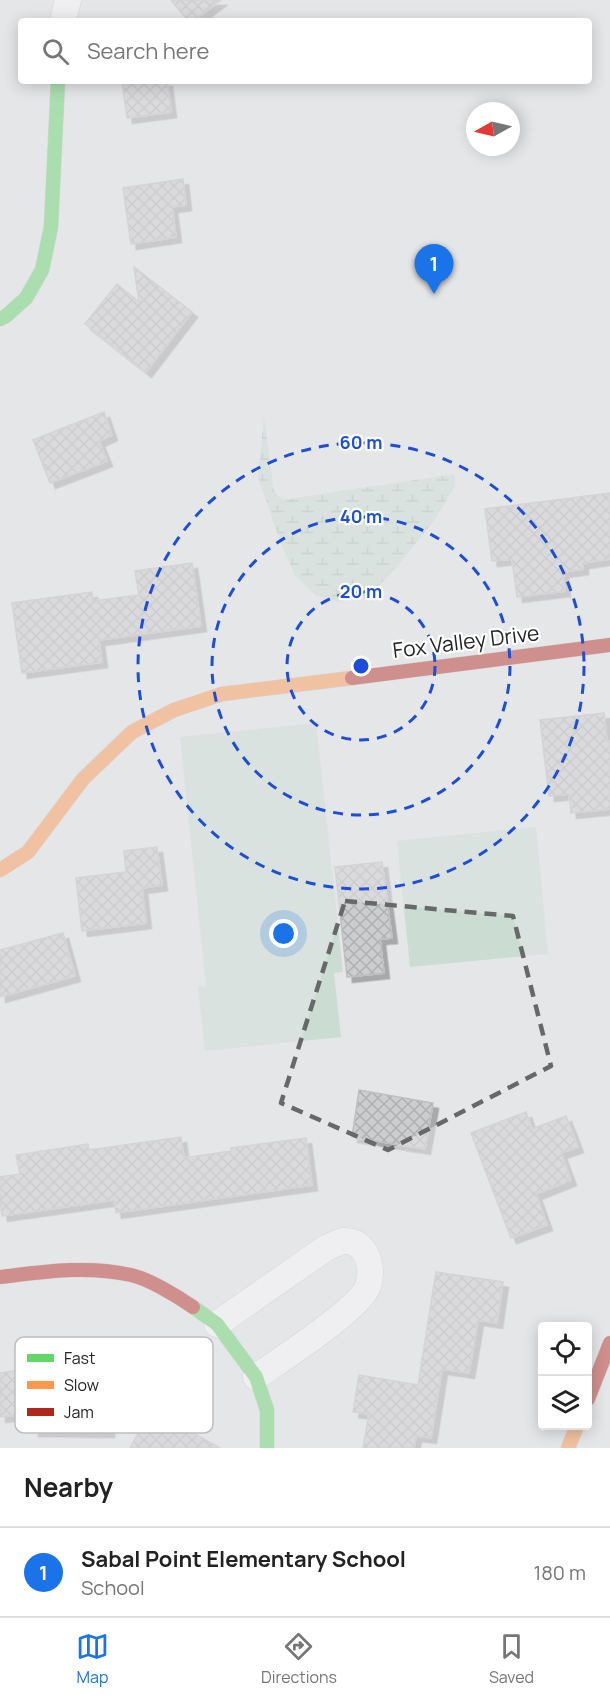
<!DOCTYPE html>
<style>
body{margin:0;font-family:Manrope,sans-serif;background:#f2f2f2;color:#222}
.controls{position:absolute;right:18px;bottom:18px;display:grid;overflow:hidden;border-radius:6px;box-shadow:0 3px 15px #0003}
.controls button{width:54px;height:54px;display:grid;place-items:center;padding:0;border:0;border-bottom:2px solid #e0e0e0;background:#fff;color:#222;font:30px sans-serif}
.compass{position:absolute;left:466px;top:102px;width:54px;height:54px;border-radius:50%;background:#fff;box-shadow:0 3px 15px #0003;rotate:262deg}
.you{position:absolute;left:284px;top:934px;width:21px;height:21px;margin:-15px;border:4px solid #fff;border-radius:50%;background:#1a73e8;box-shadow:0 0 0 9px #1a73e833}
.badge{display:grid;place-items:center;width:39px;height:39px;border-radius:50%;background:#1a73e8;color:#fff;font-size:20px;font-weight:700}
.pin{position:absolute;translate:-50% -50px;filter:drop-shadow(0 2px 3px #0008)}
.pin::after{content:'';position:absolute;top:32px;width:21px;height:18px;background:inherit;clip-path:polygon(0 0,100% 0,50% 100%)}
.list{margin:0;padding:0;list-style:none}
h2{display:flex;justify-content:space-between;align-items:center;height:78px;margin:0;padding:0 24px;font-size:26px}
h2 small{font-size:20px;font-weight:400;color:#767676}
.list li{display:grid;grid-template-columns:39px 1fr auto;gap:18px;align-items:center;box-sizing:border-box;height:90px;padding:0 24px;border-top:2px solid #e0e0e0}
.list b{display:block;font-size:22px;white-space:nowrap}
.list p{margin:0;font-size:20px;white-space:nowrap;color:#767676}
.list em{font-size:20px;font-style:normal;color:#767676}
.icon{flex:none;width:33px;height:33px;fill:none;stroke:currentColor;stroke-width:2;stroke-linecap:round;stroke-linejoin:round}
.map{position:relative;flex:none;width:610px;height:1448px;overflow:hidden}
.search{position:absolute;background:#fff;box-shadow:0 3px 15px #0003;left:18px;right:18px;top:18px;height:66px;display:flex;align-items:center;gap:15px;box-sizing:border-box;padding:0 21px;border-radius:6px;color:#767676;font-size:22px}
.sheet{height:168px;background:#fff}
nav{display:flex;justify-content:space-around;align-items:center;box-sizing:border-box;height:84px;border-top:2px solid #e0e0e0;background:#fff;font-size:16px;color:#767676}
nav a{display:grid;justify-items:center;gap:3px}
nav .on{color:#1a73e8}
.map>svg:first-child{display:block}
.green{fill:#cbddd2}
.wetland{fill:url(#wetland-marsh)}
.building{fill:url(#building-cross-hatch);stroke:#bebfc0;stroke-width:1.5;filter:url(#shadow)}
.lines{fill:none;stroke-linecap:round;stroke-linejoin:round}
.street-casing{stroke:#c1c2c3;stroke-width:27}
.fast-casing{stroke:#c1c2c3;stroke-width:15}
.slow-casing{stroke:#c1c2c3;stroke-width:15}
.jam-casing{stroke:#c1c2c3;stroke-width:15}
.street{stroke:#fbfbfc;stroke-width:26}
.fast{stroke:#63d668;stroke-width:14}
.slow{stroke:#ff974d;stroke-width:14}
.jam{stroke:#b3261e;stroke-width:14}
.marked{fill:none;stroke:#676869;stroke-width:4.5;stroke-dasharray:12 8;stroke-linejoin:round}
.ring{fill:none;stroke:#1d4ed8;stroke-width:3;stroke-dasharray:10 8}
.labels{text-anchor:middle;stroke-width:4.5;stroke-linejoin:round;paint-order:stroke}
.street-label{font-size:21px;fill:#232424;stroke:#fff}
.key{fill:#fff;stroke:#bdbdbd;stroke-width:1.5}
.key-label{font-size:16px;fill:#232424}
.centre{fill:#1d4ed8;stroke:#fff;stroke-width:3}
.ring-label{font-size:18px;text-anchor:middle;font-weight:bold;fill:#1d4ed8;stroke:#fff;stroke-width:4.5;stroke-linejoin:round;paint-order:stroke}
</style>
<div class="map">
<svg width="610" height="1448" viewBox="0 0 610 1448">
<defs>
<pattern id="wetland-marsh" width="20" height="14" patternUnits="userSpaceOnUse" patternTransform="scale(1.5)"><rect width="20" height="14" fill="#cbddd2"/><path d="M1 5h8M5 5V1M11 12h8M15 12V8" fill="none" stroke="#aebeb4"/></pattern>
<pattern id="building-cross-hatch" width="8" height="8" patternUnits="userSpaceOnUse" patternTransform="scale(1.5)"><rect width="8" height="8" fill="#cccdcf"/><path d="M0 0l8 8M0 8l8-8" fill="none" stroke="#afb0b2"/></pattern>
<filter id="shadow"><feDropShadow dx="5.5" dy="5.5" stdDeviation="0" flood-color="#0004"/></filter>
</defs>
<rect width="100%" height="100%" fill="#e5e6e8"/>
<g class="green">
<path d="M316 723 343 972 334 973 341 1037 205 1051 198 987 206 986 180 737Z"/>
<path d="M536 827 548 954 410 967 397 841Z"/>
</g>
<path class="wetland" d="M264 418 274 490C278 497 280 499 288 499L455 474V486L433 522 394 570 368 597 339 602 315 595 295 575 280 541 258 477Z"/>
<g class="building">
<path d="M171 0H221L193 21H188Z"/>
<path d="M122 81H167L171 112 127 118Z"/>
<path d="M183 179 186 205 172 207 176 237 131 244 123 188Z"/>
<path d="M134 267 192 312 146 372 85 324 117 284 139 302Z"/>
<path d="M104 412 112 435 99 441 107 461 50 483 33 440Z"/>
<path d="M610 493V559L583 563V569L563 572 565 591 517 597 512 559 492 561 485 509Z"/>
<path d="M192 563 201 626 99 640 102 662 22 673 12 603 92 592 93 601 139 595 135 571Z"/>
<path d="M604 713 607 741H610V809L571 813 569 794 549 796 540 720Z"/>
<path d="M157 847 162 885 142 888 146 923 82 931 76 878 126 872 124 851Z"/>
<path d="M382 862 392 938 380 939 384 973 347 977 335 867Z"/>
<path d="M63 933 75 976 0 997V950Z"/>
<path d="M359 1090 433 1103 425 1149 352 1137Z"/>
<path d="M526 1112 532 1129 566 1116 578 1147 561 1153 571 1180 536 1194 547 1225 511 1238 471 1133Z"/>
<path d="M181 1137 184 1158 231 1151V1148L306 1138 312 1185 116 1213 114 1200 2 1216 0 1201V1177L20 1174 16 1155 88 1144 89 1150Z"/>
<path d="M436 1272 503 1282 497 1323 478 1320 469 1373 442 1369 431 1438 416 1436 414 1448H363L369 1414 353 1412 359 1375 418 1385Z"/>
<path d="M35 1364 110 1365 109 1432 33 1431 34 1413 0 1417V1373L35 1368Z"/>
<path d="M151 1410 220 1448H130Z"/>
</g>
<g class="lines">
<defs>
<g id="street">
<path d="M63 21 68 0"/>
<path d="M217 1324 326 1248C331 1246 338 1242 343 1241 367 1239 374 1268 368 1286 360 1309 280 1360 256 1377"/>
</g>
<g id="fast">
<path d="M0 319 6 316 26 298 42 270 51 227 58 81"/>
<path d="M193 1307 217 1324 256 1377 267 1410V1448"/>
</g>
<g id="slow">
<path d="M0 870 28 852 83 779 132 732 174 710 222 694 352 678"/>
<path d="M568 1448 577 1426"/>
</g>
<g id="jam">
<path d="M352 678 610 645"/>
<path d="M0 1277C43 1272 87 1265 131 1275 149 1279 177 1296 193 1307"/>
<path d="M588 1399 610 1343"/>
</g>
</defs>
<use href="#street" class="street-casing"/>
<use href="#fast" class="fast-casing"/>
<use href="#slow" class="slow-casing"/>
<use href="#jam" class="jam-casing"/>
<use href="#street" class="street"/>
<use href="#fast" class="fast"/>
<use href="#slow" class="slow"/>
<use href="#jam" class="jam"/>
</g>
<path d="M0 0H610V1448H0ZM345 901 513 916 551 1066 388 1150 281 1103Z" fill="#e5e6e8" fill-opacity=".55" fill-rule="evenodd"/>
<path class="marked" d="M345 901 513 916 551 1066 388 1150 281 1103Z"/>
<g class="ring">
<circle cx="361" cy="666" r="74"/>
<circle cx="361" cy="666" r="149"/>
<circle cx="361" cy="666" r="223"/>
</g>
<g class="labels">
<g class="street-label">
<text transform="translate(466 642) rotate(-7)" y="7">Fox Valley Drive</text>
</g>
</g>
<rect x="15" y="1337" width="198" height="96" rx="9" class="key"/>
<rect x="27" y="1354" width="27" height="8" fill="#63d668"/>
<rect x="27" y="1381" width="27" height="8" fill="#ff974d"/>
<rect x="27" y="1408" width="27" height="8" fill="#b3261e"/>
<g class="key-label">
<text x="64" y="1364">Fast</text>
<text x="64" y="1391">Slow</text>
<text x="64" y="1418">Jam</text>
</g>
<circle cx="361" cy="666" r="9" class="centre"/>
<g class="ring-label">
<text x="361" y="449">60 m</text>
<text x="361" y="523">40 m</text>
<text x="361" y="598">20 m</text>
</g>
</svg>
<div class="controls">
<button><svg class="icon" aria-label="locate" viewBox="0 0 24 24"><circle cx="12" cy="12" r="6"/><path d="M12 2v4M12 18v4M2 12h4M18 12h4"/></svg></button>
<button><svg class="icon" aria-label="layers" viewBox="0 0 24 24"><path d="M12 4l9 5-9 5-9-5zM3 14l9 5 9-5"/></svg></button>
</div>
<svg class="compass" viewBox="-18 -18 36 36"><path d="M0-13l5 13h-10z" fill="#e53935"/><path d="M0 13l5-13h-10z" fill="#767676"/></svg>
<div class="you"></div>
<div class="pin badge" style="left:434px;top:294px">1</div>
<div class="search"><svg class="icon" aria-label="search" viewBox="0 0 24 24"><circle cx="10" cy="10" r="6"/><path d="M15 15l6 6"/></svg>Search here</div>
</div>
<section class="sheet">
<h2>Nearby<small></small></h2>
<ul class="list">
<li><span class="badge">1</span><div><b>Sabal Point Elementary School</b><p>School</p></div><em>180 m</em></li>
</ul>
</section>
<nav>
<a class="on"><svg class="icon" aria-label="map" viewBox="0 0 24 24"><path d="M3 6l6-2 6 2 6-2v14l-6 2-6-2-6 2zM9 4v14M15 6v14"/></svg>Map</a>
<a><svg class="icon" aria-label="directions" viewBox="0 0 24 24"><path d="M12 3l9 9-9 9-9-9zM9 14v-3h6M13 9l2 2-2 2"/></svg>Directions</a>
<a><svg class="icon" aria-label="saved" viewBox="0 0 24 24"><path d="M7 4h10v16l-5-4-5 4z"/></svg>Saved</a>
</nav>
